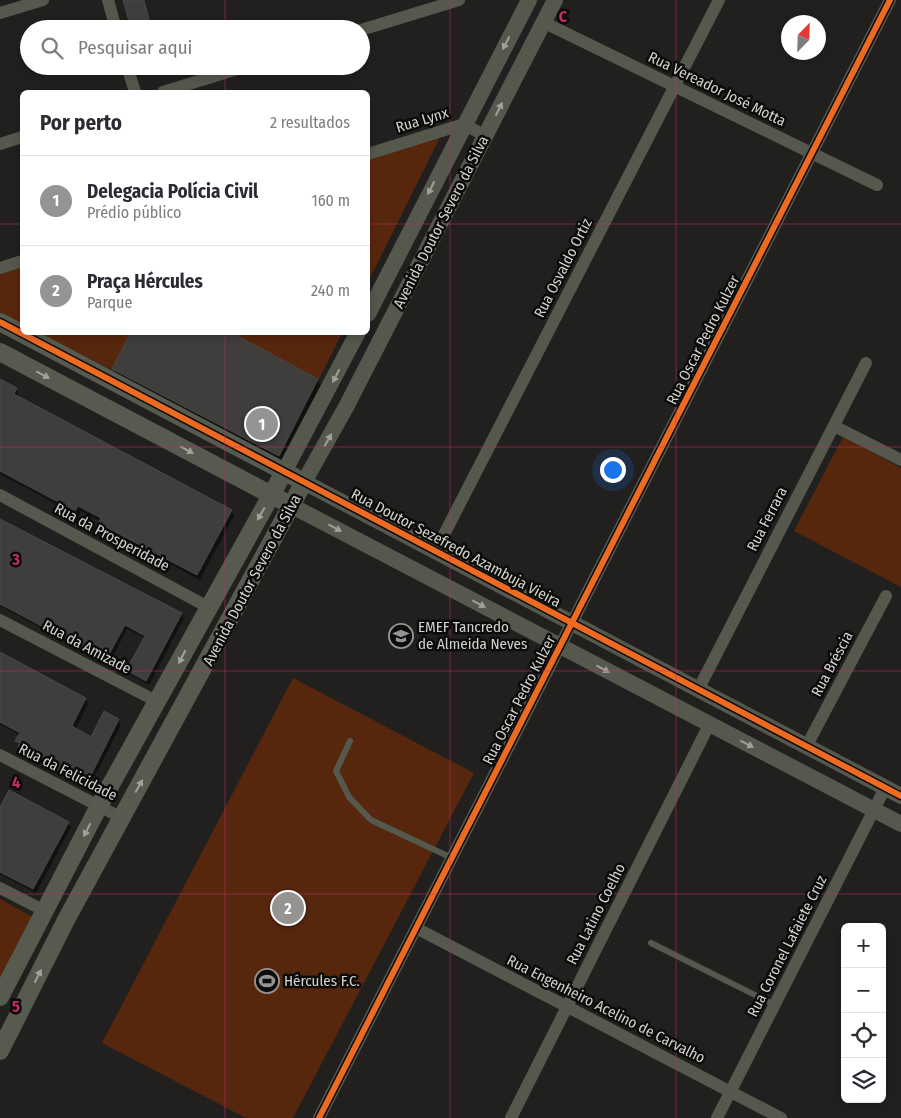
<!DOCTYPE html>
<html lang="pt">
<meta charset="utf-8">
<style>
body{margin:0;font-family:"Fira Sans Condensed",sans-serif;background:#f7f7f7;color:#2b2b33}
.controls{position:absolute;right:15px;bottom:15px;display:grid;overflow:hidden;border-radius:8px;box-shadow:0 2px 8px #0003}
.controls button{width:45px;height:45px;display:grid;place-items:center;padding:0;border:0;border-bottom:1px solid #e1e1e2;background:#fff;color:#2b2b33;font:25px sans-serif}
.compass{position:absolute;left:781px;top:15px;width:45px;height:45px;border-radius:50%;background:#fff;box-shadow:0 2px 8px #0003;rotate:23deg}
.you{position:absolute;left:612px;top:469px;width:18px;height:18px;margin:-12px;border:4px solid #fff;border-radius:50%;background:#1a73e8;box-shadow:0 0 0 8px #1a73e833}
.badge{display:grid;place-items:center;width:32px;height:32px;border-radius:50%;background:#959492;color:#fff;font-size:16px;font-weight:700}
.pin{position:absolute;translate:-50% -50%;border:2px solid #fff;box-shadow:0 1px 5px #0006}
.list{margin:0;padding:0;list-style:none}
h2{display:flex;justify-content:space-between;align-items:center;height:65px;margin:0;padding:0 20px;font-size:21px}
h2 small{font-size:16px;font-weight:400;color:#7c7c81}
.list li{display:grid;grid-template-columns:32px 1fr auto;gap:15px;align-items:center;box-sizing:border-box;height:90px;padding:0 20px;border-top:1px solid #e1e1e2}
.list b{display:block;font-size:19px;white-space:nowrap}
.list p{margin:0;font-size:16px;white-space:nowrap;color:#7c7c81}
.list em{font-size:16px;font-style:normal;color:#7c7c81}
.icon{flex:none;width:28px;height:28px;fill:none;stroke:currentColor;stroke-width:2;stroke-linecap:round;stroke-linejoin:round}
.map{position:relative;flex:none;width:901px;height:1118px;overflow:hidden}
.search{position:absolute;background:#fff;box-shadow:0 2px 8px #0003;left:20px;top:20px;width:350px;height:55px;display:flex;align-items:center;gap:12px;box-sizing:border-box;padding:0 18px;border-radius:28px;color:#7c7c81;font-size:19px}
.panel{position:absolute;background:#fff;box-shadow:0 2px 8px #0003;left:20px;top:90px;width:350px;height:245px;border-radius:8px}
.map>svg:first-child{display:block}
.green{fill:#57270d}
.shadow{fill:#0007}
.building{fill:#3f3e3d;stroke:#494847}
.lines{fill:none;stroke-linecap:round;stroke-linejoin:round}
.service{stroke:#55584c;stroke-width:6}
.minor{stroke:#55584c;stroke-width:12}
.tertiary{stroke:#55584c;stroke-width:16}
.secondary{stroke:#575a4e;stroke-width:18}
.cycleway-casing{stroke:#0b0b09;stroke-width:9}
.cycleway{stroke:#ed6a23;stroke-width:6}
.oneway{fill:#a1a19b}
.oneway2{fill:#a1a29c}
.grid{fill:none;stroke:#c42b67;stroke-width:1;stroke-opacity:0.55}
.labels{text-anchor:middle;stroke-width:5;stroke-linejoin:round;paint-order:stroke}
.street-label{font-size:15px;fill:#d3d2d0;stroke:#0b0b09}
.poi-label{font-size:15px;fill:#d3d2d0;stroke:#0b0b09;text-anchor:start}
.grid-label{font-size:16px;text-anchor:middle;font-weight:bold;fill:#c42b67;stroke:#0b0b09;stroke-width:5;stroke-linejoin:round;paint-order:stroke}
</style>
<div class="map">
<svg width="901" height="1118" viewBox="0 0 901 1118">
<rect width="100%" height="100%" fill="#21201f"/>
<g class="green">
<path d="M440 137 368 282V160Z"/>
<path d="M22 267V324L0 313V274Z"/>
<path d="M38 333H131L112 370Z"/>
<path d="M230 333H342L319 379Z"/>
<path d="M843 437 901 468V587L794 531Z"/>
<path d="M293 678 474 773 293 1118H246L102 1043Z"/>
<path d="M0 899 33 917 0 978Z"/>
</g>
<g class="shadow">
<path d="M125 0H145L153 29H133Z"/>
<path d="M114 369 317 380 323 390 285 465 119 379Z"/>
<path d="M0 380 16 389 19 394 18 398 231 511 234 516 200 580 103 528 100 521 81 511 79 516 0 474Z"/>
<path d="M0 520 181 614 184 618 149 685 131 675 128 670 145 638 127 629 109 664 0 606Z"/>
<path d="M0 653 86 699 88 704 75 730 92 738 118 720 121 725 89 788 52 770 50 767 22 751 17 741 20 735 0 724Z"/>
<path d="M0 810 68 822 71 827 36 893 0 874Z"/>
</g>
<g class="building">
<path d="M123 0H144L152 29H131Z"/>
<path d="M131 332H230L318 379 279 456 112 369Z"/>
<path d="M0 379 17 388 14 394 232 510 197 575 98 523 101 518 78 506 75 511 0 471Z"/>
<path d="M0 519 182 613 146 681 126 670 145 636 125 625 106 660 0 604Z"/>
<path d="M0 652 86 698 72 726 91 737 104 711 119 719 86 785 48 766 49 764 18 746 20 743 15 741 20 733 0 722Z"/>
<path d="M9 790 69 822 33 889 0 872V807Z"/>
</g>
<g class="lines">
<g class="service">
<path d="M350 741 336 771 349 797 371 820 452 858"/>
<path d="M651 943 775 1005"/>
</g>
<g class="minor">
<path d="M108 0 116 29"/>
<path d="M0 13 43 0"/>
<path d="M543 22 877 185"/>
<path d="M361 30 459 0"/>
<path d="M127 66 135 92"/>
<path d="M163 92 247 66"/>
<path d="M0 144 22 137"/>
<path d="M368 154 464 124 485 136"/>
<path d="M0 268 22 261"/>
<path d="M834 426 901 460"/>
<path d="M0 495 208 607"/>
<path d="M435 552 719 0"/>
<path d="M0 620 158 702"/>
<path d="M698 690 866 363"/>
<path d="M806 747 886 596"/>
<path d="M0 755 122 818"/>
<path d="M0 888 45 911"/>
<path d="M416 928 781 1118"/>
<path d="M319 1118 890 0"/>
<path d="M511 1118 709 725"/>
<path d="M717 1118 885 788"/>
</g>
<g class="tertiary">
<path d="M555 0 346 407 304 482 901 796"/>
<path d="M368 314 529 0"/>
<path d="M284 472 358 332"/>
<path d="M292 506 901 824"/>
</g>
<g class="secondary">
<path d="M0 322 304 482 66 920 0 1051"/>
<path d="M0 352 283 501"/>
<path d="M0 997 99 806 284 472"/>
</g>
<defs>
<g id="cycleway">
<path d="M0 322 901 796"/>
<path d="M319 1118 890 0"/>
</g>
</defs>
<use href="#cycleway" class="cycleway-casing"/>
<use href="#cycleway" class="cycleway"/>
</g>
<defs><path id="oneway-solid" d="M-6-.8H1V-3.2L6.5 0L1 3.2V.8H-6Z" transform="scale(1.25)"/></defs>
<g class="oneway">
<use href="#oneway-solid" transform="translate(506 43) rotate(118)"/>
<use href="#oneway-solid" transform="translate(499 109) rotate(-63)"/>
<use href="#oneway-solid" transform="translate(431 188) rotate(117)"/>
<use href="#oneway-solid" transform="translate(336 376) rotate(117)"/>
<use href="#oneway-solid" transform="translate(328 440) rotate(-61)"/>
<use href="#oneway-solid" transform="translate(335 528) rotate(28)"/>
<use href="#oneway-solid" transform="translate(479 604) rotate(28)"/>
<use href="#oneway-solid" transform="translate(603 669) rotate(28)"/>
<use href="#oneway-solid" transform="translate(747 744) rotate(27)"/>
</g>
<g class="oneway2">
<use href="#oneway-solid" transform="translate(43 375) rotate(28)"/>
<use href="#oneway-solid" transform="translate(187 450) rotate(28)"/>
<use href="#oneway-solid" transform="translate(261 514) rotate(120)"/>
<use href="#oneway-solid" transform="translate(182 657) rotate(117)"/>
<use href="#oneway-solid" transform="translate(139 786) rotate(-61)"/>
<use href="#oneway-solid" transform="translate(87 830) rotate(117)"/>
<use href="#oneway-solid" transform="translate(38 976) rotate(-63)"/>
</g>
<path class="grid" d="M225 0V29M450 0V1118M676 0V1118M225 66V92M0 224H22M368 224H901M225 332V1118M0 447H901M0 671H901M0 894H901"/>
<defs>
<symbol id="school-ring" viewBox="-11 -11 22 22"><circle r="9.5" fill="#0b0b09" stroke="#959492" stroke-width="1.5"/><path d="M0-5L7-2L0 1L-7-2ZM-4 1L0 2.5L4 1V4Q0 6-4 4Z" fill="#959492"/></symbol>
<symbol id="stadium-ring" viewBox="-11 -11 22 22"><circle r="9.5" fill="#0b0b09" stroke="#959492" stroke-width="1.5"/><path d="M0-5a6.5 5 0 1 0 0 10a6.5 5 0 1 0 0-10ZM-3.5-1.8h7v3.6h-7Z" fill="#959492"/></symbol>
</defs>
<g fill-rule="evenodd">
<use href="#school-ring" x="387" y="622" width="28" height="28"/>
<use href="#stadium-ring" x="253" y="967" width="28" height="28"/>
</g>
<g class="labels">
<g class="street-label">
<text transform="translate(717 89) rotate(26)" y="5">Rua Vereador José Motta</text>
<text transform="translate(422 120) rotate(-17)" y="5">Rua Lynx</text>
<text transform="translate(441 222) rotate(-63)" y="5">Avenida Doutor Severo da Silva</text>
<text transform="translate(563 268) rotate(-63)" y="5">Rua Osvaldo Ortiz</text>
<text transform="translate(703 340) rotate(-63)" y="5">Rua Oscar Pedro Kulzer</text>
<text transform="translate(767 519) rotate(-63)" y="5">Rua Ferrara</text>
<text transform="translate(112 537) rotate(28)" y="5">Rua da Prosperidade</text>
<text transform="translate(456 548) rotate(28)" y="5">Rua Doutor Sezefredo Azambuja Vieira</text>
<text transform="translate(252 580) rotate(-62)" y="5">Avenida Doutor Severo da Silva</text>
<text transform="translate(87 647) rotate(28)" y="5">Rua da Amizade</text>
<text transform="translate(832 664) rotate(-62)" y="5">Rua Bréscia</text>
<text transform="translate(519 700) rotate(-63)" y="5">Rua Oscar Pedro Kulzer</text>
<text transform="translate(68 772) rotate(27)" y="5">Rua da Felicidade</text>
<text transform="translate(596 914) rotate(-63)" y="5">Rua Latino Coelho</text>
<text transform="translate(787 946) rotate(-63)" y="5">Rua Coronel Lafaiete Cruz</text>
<text transform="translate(606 1009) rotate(27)" y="5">Rua Engenheiro Acelino de Carvalho</text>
</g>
<g class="poi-label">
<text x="418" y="632">EMEF Tancredo<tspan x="418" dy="17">de Almeida Neves</tspan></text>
<text x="284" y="986">Hércules F.C.</text>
</g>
</g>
<g class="grid-label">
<text x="563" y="22">C</text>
<text x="16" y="565">3</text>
<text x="16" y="788">4</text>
<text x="16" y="1012">5</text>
</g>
</svg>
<div class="controls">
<button>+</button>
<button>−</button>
<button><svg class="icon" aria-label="locate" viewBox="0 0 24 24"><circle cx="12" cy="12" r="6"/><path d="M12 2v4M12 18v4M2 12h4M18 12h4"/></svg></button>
<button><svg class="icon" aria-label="layers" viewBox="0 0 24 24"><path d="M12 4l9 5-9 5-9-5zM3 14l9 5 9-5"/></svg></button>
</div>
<svg class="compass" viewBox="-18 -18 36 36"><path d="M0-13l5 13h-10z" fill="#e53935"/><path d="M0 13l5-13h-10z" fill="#7c7c81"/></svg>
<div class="you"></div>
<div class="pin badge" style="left:262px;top:424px">1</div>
<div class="pin badge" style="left:288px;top:908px">2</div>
<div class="search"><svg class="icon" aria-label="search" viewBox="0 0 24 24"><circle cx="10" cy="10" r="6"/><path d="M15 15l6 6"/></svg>Pesquisar aqui</div>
<section class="panel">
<h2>Por perto<small>2 resultados</small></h2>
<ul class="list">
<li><span class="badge">1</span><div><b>Delegacia Polícia Civil</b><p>Prédio público</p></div><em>160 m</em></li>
<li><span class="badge">2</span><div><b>Praça Hércules</b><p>Parque</p></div><em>240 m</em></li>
</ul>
</section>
</div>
